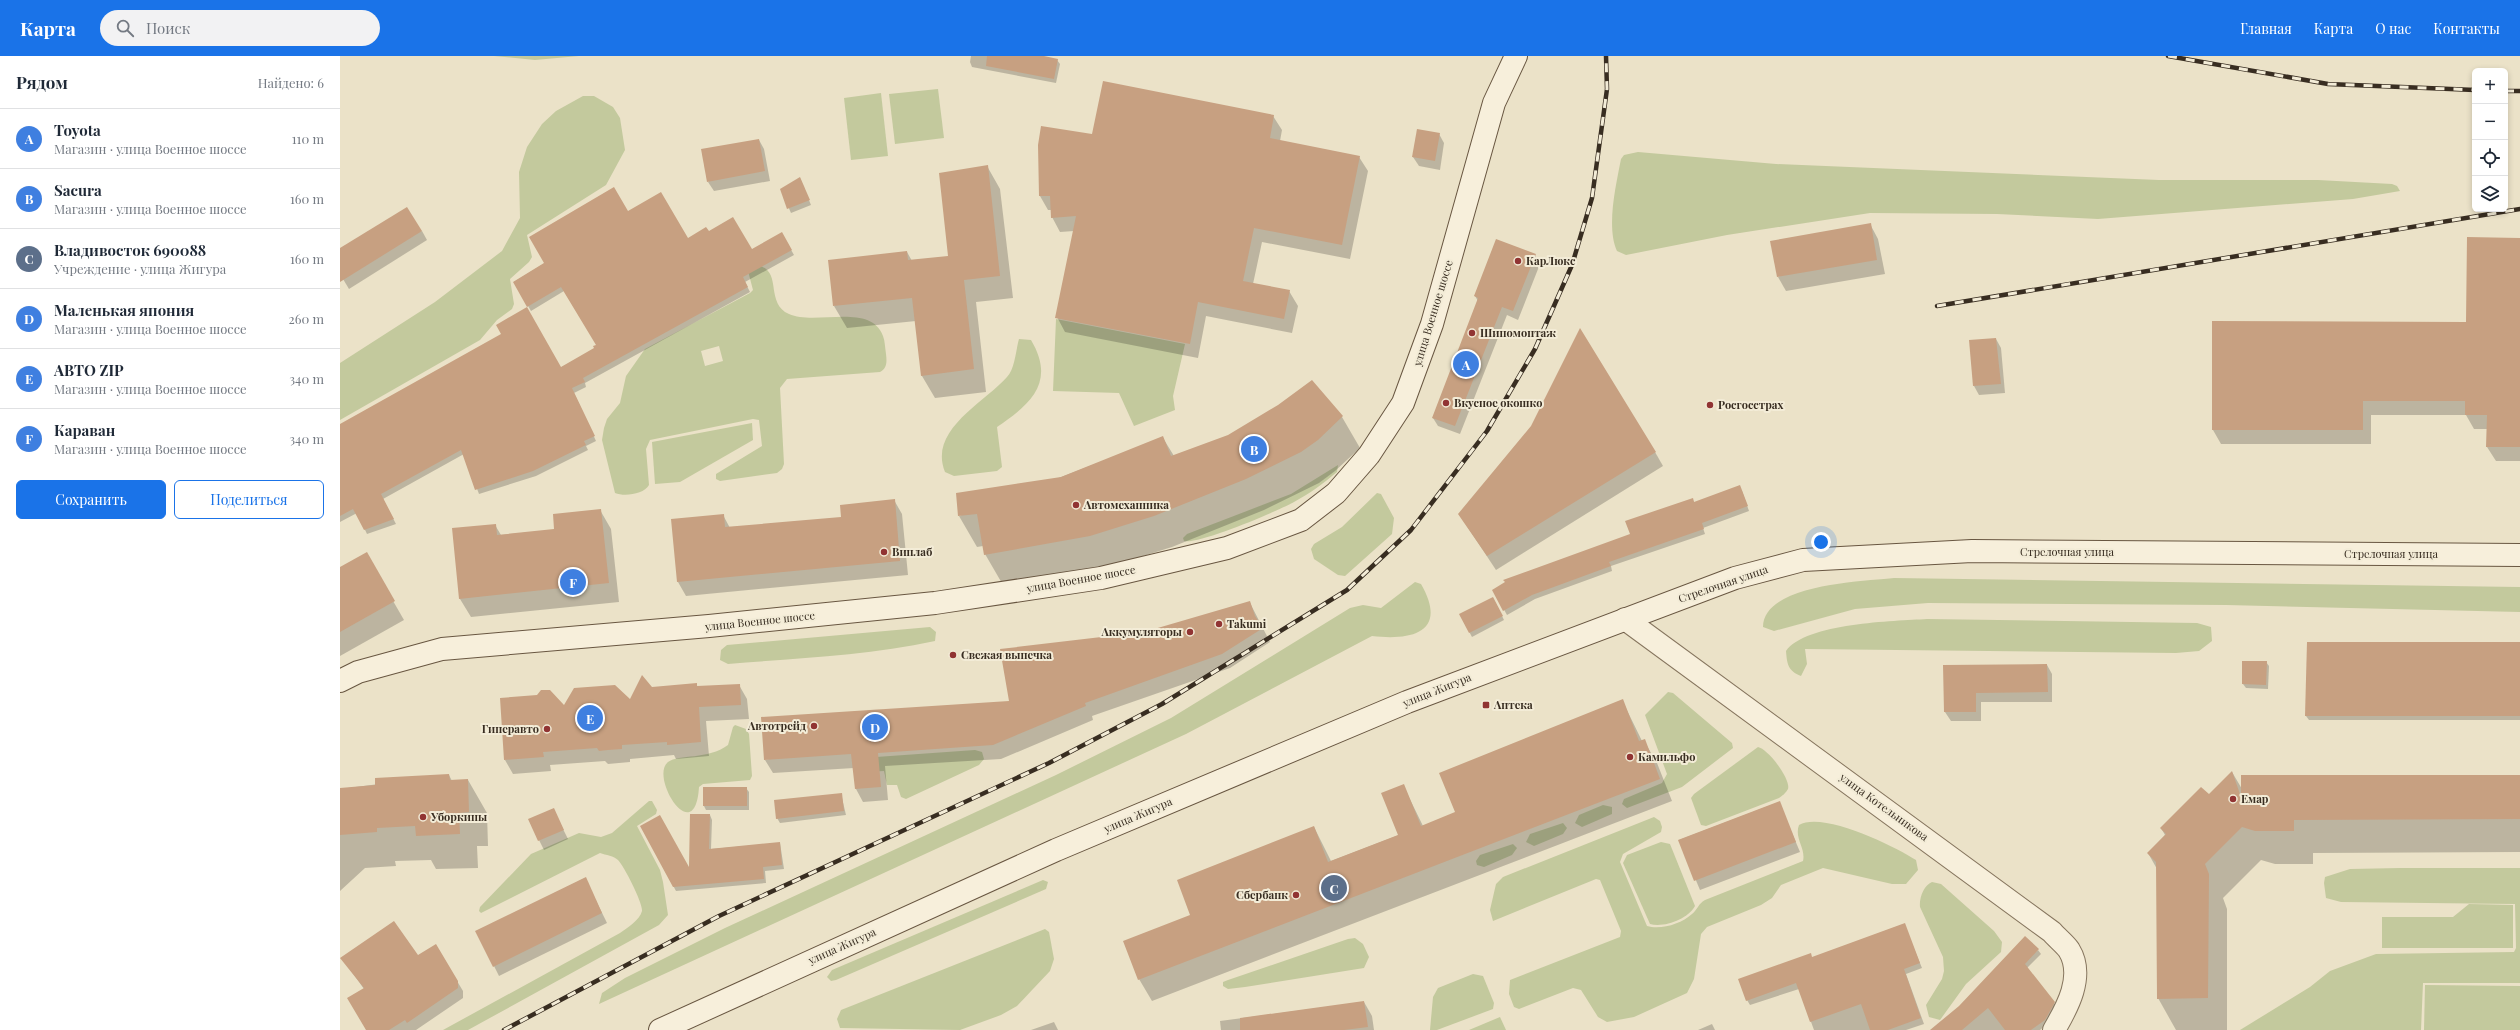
<!DOCTYPE html>
<html lang="ru">
<meta charset="utf-8">
<style>
body{margin:0;font-family:"Playfair Display",serif;background:#f2f2f3;color:#1f2937}
.controls{position:absolute;right:12px;top:12px;display:grid;overflow:hidden;border-radius:6px;box-shadow:0 2px 6px #0003}
.controls button{width:36px;height:36px;display:grid;place-items:center;padding:0;border:0;border-bottom:1px solid #e0e1e3;background:#fff;color:#1f2937;font:20px sans-serif}
.you{position:absolute;left:1481px;top:486px;width:14px;height:14px;margin:-10px;border:3px solid #fff;border-radius:50%;background:#1a73e8;box-shadow:0 0 0 6px #1a73e833}
.badge{display:grid;place-items:center;width:26px;height:26px;border-radius:50%;background:#1a73e8;color:#fff;font-size:13px;font-weight:700}
.pin{position:absolute;translate:-50% -50%;border:2px solid #fff;box-shadow:0 1px 4px #0006}
.list{margin:0;padding:0;list-style:none}
h2{display:flex;justify-content:space-between;align-items:center;height:52px;margin:0;padding:0 16px;font-size:17px}
h2 small{font-size:13px;font-weight:400;color:#747a83}
.list li{display:grid;grid-template-columns:26px 1fr auto;gap:12px;align-items:center;box-sizing:border-box;height:60px;padding:0 16px;border-top:1px solid #e0e1e3}
.list b{display:block;font-size:15px;white-space:nowrap}
.list p{margin:0;font-size:13px;white-space:nowrap;color:#747a83}
.list em{font-size:13px;font-style:normal;color:#747a83}
.actions{display:flex;gap:8px;padding:12px 16px}
.actions a{flex:1;padding:9px 0;border:1px solid #1a73e8;border-radius:6px;text-align:center;font-size:14px;color:#1a73e8}
.actions .main{background:#1a73e8;color:#fff}
.icon{flex:none;width:22px;height:22px;fill:none;stroke:currentColor;stroke-width:2;stroke-linecap:round;stroke-linejoin:round}
.map{position:relative;flex:none;width:2180px;height:974px;overflow:hidden}
header{display:flex;align-items:center;gap:24px;box-sizing:border-box;height:56px;padding:0 20px;background:#1a73e8;color:#fff}
header strong{font-size:19px}
nav{display:flex;gap:22px;margin-inline-start:auto;font-size:14px}
.search{width:280px;height:36px;background:#f2f2f3;display:flex;align-items:center;gap:10px;box-sizing:border-box;padding:0 14px;border-radius:22px;color:#747a83;font-size:15px}
main{display:flex}
aside{flex:1;background:#fff}
.map>svg:first-child{display:block}
.green{fill:#c3c99d;fill-rule:evenodd}
.shadow{fill:#0003}
.building{fill:#c7a081}
.lines{fill:none;stroke-linecap:round;stroke-linejoin:round}
.street-casing{stroke:#86755e;stroke-width:24}
.secondary-casing{stroke:#685641;stroke-width:24}
.street{stroke:#f7efdb;stroke-width:22}
.secondary{stroke:#f7efdb;stroke-width:22}
.rail-casing{stroke:#382d21;stroke-width:4.5}
.rail{stroke:#f3ecd7;stroke-width:3;stroke-dasharray:9;stroke-linecap:butt}
.poi-dot{fill:#913433;stroke:#f3ecd7;stroke-width:1.5}
.labels{text-anchor:middle;stroke-width:4;stroke-linejoin:round;paint-order:stroke}
.poi-label{font-size:11px;font-weight:bold;fill:#382d21;stroke:#f3ecd7;text-anchor:start}
.street-label{font-size:11px;fill:#382d21;stroke:#f3ecd7}
</style>
<header>
<strong>Карта</strong>
<div class="search"><svg class="icon" aria-label="search" viewBox="0 0 24 24"><circle cx="10" cy="10" r="6"/><path d="M15 15l6 6"/></svg>Поиск</div>
<nav><a>Главная</a><a>Карта</a><a>О нас</a><a>Контакты</a></nav>
</header>
<main>
<aside>
<h2>Рядом<small>Найдено: 6</small></h2>
<ul class="list">
<li><span class="badge" style="background:#3f7fe0">A</span><div><b>Toyota</b><p>Магазин · улица Военное шоссе</p></div><em>110 m</em></li>
<li><span class="badge" style="background:#3f7fe0">B</span><div><b>Sacura</b><p>Магазин · улица Военное шоссе</p></div><em>160 m</em></li>
<li><span class="badge" style="background:#5c6f8a">C</span><div><b>Владивосток 690088</b><p>Учреждение · улица Жигура</p></div><em>160 m</em></li>
<li><span class="badge" style="background:#3f7fe0">D</span><div><b>Маленькая япония</b><p>Магазин · улица Военное шоссе</p></div><em>260 m</em></li>
<li><span class="badge" style="background:#3f7fe0">E</span><div><b>АВТО ZIP</b><p>Магазин · улица Военное шоссе</p></div><em>340 m</em></li>
<li><span class="badge" style="background:#3f7fe0">F</span><div><b>Караван</b><p>Магазин · улица Военное шоссе</p></div><em>340 m</em></li>
</ul>
<div class="actions"><a class="main">Сохранить</a><a>Поделиться</a></div>
</aside>
<div class="map">
<svg width="2180" height="974" viewBox="0 0 2180 974">
<rect width="100%" height="100%" fill="#ebe2c8"/>
<g class="green">
<path d="M154 0H239L195 4Z"/>
<path d="M598 33 604 82 555 88 549 38Z"/>
<path d="M541 37 548 100 511 104 504 42Z"/>
<path d="M243 40H254L273 51 280 62 285 94 266 129 187 179 192 201 189 206 170 223 174 248 172 253 157 264 140 284 0 364V307L95 246 162 195 180 162 179 116 187 91 202 68 216 55Z"/>
<path d="M1298 96 1436 108 1819 124H1978L2052 128 2057 130 2060 135 2013 143 1758 163 1657 158 1530 157 1387 179 1286 199 1277 195C1266 171 1276 129 1281 103L1284 99Z"/>
<path d="M420 210C442 216 425 247 449 258 475 270 531 246 543 280 545 285 545 292 546 298 547 306 547 312 540 316L447 323 440 332 444 408 442 413 437 417 380 425 376 423V418L422 390 419 364 413 363 310 384 306 393 309 429C304 438 285 441 275 437L262 384 264 372 267 363 280 347 286 320 305 293 410 237 413 234 408 215ZM379 290 383 305 365 310 361 295Z"/>
<path d="M716 263 845 288 833 340 835 354 794 370 779 337 713 335Z"/>
<path d="M679 283 691 284C716 326 691 348 657 371L662 411 657 415 614 420 605 416C588 374 644 347 667 321 675 313 676 293 679 283Z"/>
<path d="M412 367 413 384 340 426 315 428 312 386Z"/>
<path d="M998 409 997 416C984 427 969 438 954 446 938 455 858 489 844 485L843 482 847 478 951 438Z"/>
<path d="M1037 437 1041 438 1054 462 1052 478 1005 520 998 519 974 503 971 493 974 488 1002 471Z"/>
<path d="M1554 522 2180 531V556L1886 549 1588 547 1515 553 1434 575 1423 571C1423 528 1525 525 1554 522Z"/>
<path d="M1075 526 1081 528C1108 575 1074 585 1032 580L846 678 259 948 262 937 285 922 385 872 716 719 831 662 1010 552 1023 549 1041 552Z"/>
<path d="M1587 563 1857 567 1871 571 1872 585 1859 595 1836 597 1465 593 1467 608 1461 620C1448 615 1447 608 1446 595 1466 567 1554 565 1587 563Z"/>
<path d="M590 571 596 576 595 585C527 600 457 602 388 608L380 604 381 594 387 589Z"/>
<path d="M1328 636 1333 637 1392 687 1393 692 1342 731 1287 752 1282 748 1284 743 1322 727 1327 718 1305 659Z"/>
<path d="M395 669 406 673 409 678 412 720 410 724 363 728 359 731C355 794 309 721 328 706 339 698 368 704 388 689L393 671Z"/>
<path d="M1418 691C1428 693 1451 723 1448 733 1446 737 1442 740 1439 742L1366 770 1361 769 1351 742 1354 738Z"/>
<path d="M635 694 642 696 644 703 639 709 566 743 561 741 557 729H547L544 715 526 716 522 702Z"/>
<path d="M309 745H312L317 754 316 758 297 770 320 814 323 826 328 859 319 869 128 974H103L280 877C287 872 300 864 302 855 303 847 284 810 278 804 274 800 266 799 260 797L141 857 139 855 140 851 191 798 239 777 261 781 272 777Z"/>
<path d="M1263 749 1272 751V758L1242 771 1235 767 1239 759Z"/>
<path d="M1314 761 1320 765 1322 771 1321 776 1283 798 1280 806 1307 870C1321 874 1341 868 1352 858 1358 853 1358 848 1365 844L1463 805C1466 792 1454 782 1459 769 1483 755 1554 790 1576 804L1578 814 1566 828H1552L1483 812 1441 829 1432 842 1421 849 1367 871 1361 878 1354 923 1347 937 1294 961 1267 966 1258 961 1241 934 1233 932 1179 953 1174 951 1169 938 1170 924 1280 881 1281 875 1260 824 1256 823 1153 865 1150 854 1156 828 1163 821Z"/>
<path d="M1223 767 1227 772 1223 778 1194 790 1186 786 1190 778Z"/>
<path d="M1321 786 1330 788 1355 850C1348 863 1324 872 1310 868L1283 807 1287 799Z"/>
<path d="M1173 788 1177 792 1172 799 1144 811 1137 809 1136 805 1140 799Z"/>
<path d="M2060 812H2180V927H2083L2081 974H1900L1970 931 1990 915 2036 898 2174 896 2176 892 2175 848 2001 846 1986 842 1984 827 1985 821 2010 813Z"/>
<path d="M703 824 708 826 706 833 496 924 491 925 487 921 492 914Z"/>
<path d="M1592 826 1601 828 1654 875 1662 886 1661 896 1626 928 1600 964 1589 961 1586 949 1602 923 1604 915 1603 901 1580 851C1579 842 1584 829 1592 826Z"/>
<path d="M2129 848 2173 849V892H2042V861H2113Z"/>
<path d="M705 873 709 876 714 903 710 915 677 950 661 959 620 974 500 972 497 963 501 954Z"/>
<path d="M1015 882 1023 888 1029 901 1024 912 905 931 888 933 883 930V926L888 924 1008 883Z"/>
<path d="M1133 918 1143 920 1154 947 1153 953 1097 974H1090L1093 941 1098 932Z"/>
<path d="M2085 929 2180 930V974H2084Z"/>
<path d="M1160 961 1166 974H1129Z"/>
</g>
<g class="shadow">
<path d="M631 0H698L717 4 720 8 716 27 632 11 630 6Z"/>
<path d="M933 60 942 74 940 85 1019 101 1028 115 1010 203 922 186 913 228 949 235 958 250 952 277 866 260 858 302 725 276 717 261 734 175 720 176 712 161V154H708L700 140 753 79Z"/>
<path d="M1099 78 1104 87 1100 114 1079 110 1073 101Z"/>
<path d="M419 84 424 93 430 125 374 135 368 126Z"/>
<path d="M647 110 660 133 673 242 636 246 646 336 595 342 582 320 576 265 507 272 494 250 567 196 572 205 609 201Z"/>
<path d="M460 122 471 149 451 157 441 134Z"/>
<path d="M288 156 347 183 369 177 412 194 442 178 454 199 405 226 410 236 245 327 246 331 234 337 256 385 246 390 248 394 196 420 139 438 124 398 43 443 56 468 27 478 17 457 0 466V370L220 312 255 293 257 289 224 235 191 255 174 226Z"/>
<path d="M1530 168 1538 183 1545 218 1446 235 1438 221Z"/>
<path d="M82 175 87 184 9 233 0 218V194Z"/>
<path d="M2180 183V405H2156L2147 391 2148 373H2134L2126 359H2031V388H1881L1873 374 2127 267Z"/>
<path d="M1195 199 1200 208 1178 264 1167 259 1120 378 1098 370 1093 362 1138 245 1135 240Z"/>
<path d="M1656 283 1661 292 1665 337 1639 339 1634 330Z"/>
<path d="M972 326 1002 361 1020 392 995 415 979 427 924 454 832 491 768 511 663 529 645 498 643 490 637 491 619 460 823 382 834 400 889 380 939 350Z"/>
<path d="M1192 370 1315 396 1323 410 1156 514 1119 458Z"/>
<path d="M1402 435 1409 455 1363 472 1365 478 1271 510 1272 515 1195 543 1167 559 1153 534 1291 479 1352 443 1355 447Z"/>
<path d="M554 444 562 458 568 519 346 540 338 526 383 459 390 472 502 462Z"/>
<path d="M260 454 271 473 279 546 131 561 120 543 113 473 155 469 161 479 215 474Z"/>
<path d="M26 498 64 564 0 600V512Z"/>
<path d="M1153 542 1164 564 1132 581 1120 559Z"/>
<path d="M910 547 930 586 890 612 752 660 753 664 661 703 545 710 548 744 523 746 516 733 514 712 433 717 425 704 670 646 804 577Z"/>
<path d="M2180 587V664H1969L1966 660Z"/>
<path d="M1926 606 1929 610 1928 633 1906 632 1903 628Z"/>
<path d="M1707 609 1712 618V646H1641V665H1611L1605 656 1604 610Z"/>
<path d="M356 628 358 631 399 629 407 643 409 663 366 665 369 700 336 703 334 699 290 703V706L268 708 265 705 210 709 211 715 173 718 165 704 225 651 290 645 312 632Z"/>
<path d="M1282 644 1302 685H1304L1317 707 1332 745 812 945 799 923 851 860 974 771 991 805 1059 779 1063 729 1083 770 1116 757Z"/>
<path d="M1892 716 1902 733 2180 720V796L1973 797V808H1935L1921 804 1883 842 1887 853V974H1836L1818 942 1817 813 1808 797 1825 779 1821 772 1869 739Z"/>
<path d="M109 719 112 725 128 724 147 757 148 790H137L138 812 96 813 91 804 55 805 56 810 25 812 0 835V733Z"/>
<path d="M406 732 409 736V754H366L364 750Z"/>
<path d="M501 738 506 759 440 767 437 762Z"/>
<path d="M1439 746 1460 796 1360 834 1339 784Z"/>
<path d="M213 753 228 783 204 794 189 764Z"/>
<path d="M370 759 372 764 371 793 440 787 444 813 425 815 426 827 336 835 301 770 350 815Z"/>
<path d="M245 822 267 867 159 920 137 876Z"/>
<path d="M1564 868 1582 912 1566 918 1584 968 1566 974H1474L1459 933 1410 949 1407 944 1472 902Z"/>
<path d="M96 890 123 935V942L76 974H27L24 933 2 902 78 900Z"/>
<path d="M1698 894 1701 898 1687 912 1717 951 1707 968 1700 974H1592Z"/>
<path d="M1024 946 1032 960 1034 974H881L880 965Z"/>
<path d="M714 966 718 974H691Z"/>
<path d="M1372 968 1375 974H1358Z"/>
</g>
<g class="building">
<path d="M647 0H704L718 3 714 23 646 10Z"/>
<path d="M763 25 934 59 930 82 1020 100 1002 189 914 172 903 225 950 234 944 263 858 246 850 288 715 262 736 160 711 162 710 140H699L698 89 701 70 752 78Z"/>
<path d="M1077 73 1100 77 1095 105 1072 101Z"/>
<path d="M419 83 425 115 367 126 361 93Z"/>
<path d="M648 109 660 220 624 224 634 313 581 320 572 242 493 250 488 204 567 195 568 204 608 200 599 117Z"/>
<path d="M460 121 470 144 447 153 440 133Z"/>
<path d="M274 131 288 155 321 136 348 182 366 171 369 175 393 161 412 193 442 176 452 194 403 221 408 231 243 322 245 326 232 332 255 380 244 385 246 389 193 415 135 434 121 394 41 438 54 463 24 474 13 453 0 460V368L161 278 156 269 187 251 221 311 254 292 253 290 256 289 221 231 187 251 173 226 204 207 189 181Z"/>
<path d="M67 151 82 175 0 226V192Z"/>
<path d="M1531 167 1537 204 1437 221 1430 185Z"/>
<path d="M2127 181 2180 182V391H2146L2147 359H2125V345H2023V374H1872V265L2126 266Z"/>
<path d="M1156 183 1196 198 1173 255 1162 251 1115 370 1092 362 1138 242 1134 240Z"/>
<path d="M1240 272 1316 396 1147 500 1118 458 1191 370Z"/>
<path d="M1656 282 1661 328 1633 330 1629 284Z"/>
<path d="M972 324 1003 360 978 384 961 396 906 423 814 460 750 480 644 499 637 458 618 460 616 437 721 421 823 380 831 400 888 379 938 349Z"/>
<path d="M1400 429 1408 450 1362 467 1364 473 1269 506 1271 510 1192 539 1163 555 1152 534 1165 526 1163 524 1290 478 1285 465 1353 442 1354 446Z"/>
<path d="M555 443 560 505 337 526 331 463 384 458 385 471 501 461 500 449Z"/>
<path d="M261 453 269 527 119 543 112 472 156 468 157 479 214 473 213 458Z"/>
<path d="M27 496 55 545 0 576V511Z"/>
<path d="M1153 541 1163 560 1129 577 1119 558Z"/>
<path d="M910 545 915 560 923 572 882 598 745 647 746 650 653 689 538 697 541 731 515 733 511 698 424 704 421 661 669 645 660 593 804 576Z"/>
<path d="M1967 586H2180V660H1965Z"/>
<path d="M1902 605H1927L1926 629 1902 628Z"/>
<path d="M1707 608 1708 636 1636 637V656H1604L1603 609Z"/>
<path d="M302 619 312 631 357 627V630L400 628 401 649 359 651 361 686 327 689V686L282 689V693L268 694 259 695 257 692 203 696 204 701 164 704 160 642 197 639 201 634H210L224 649 234 632 275 629 290 643Z"/>
<path d="M1283 643 1299 685 1305 683 1320 723 798 924 783 885 850 859 837 824 974 770 988 806 1058 779 1041 737 1064 728 1081 770 1115 756 1099 717Z"/>
<path d="M1892 715 1901 741V719H2180V763L1954 764V775H1915L1902 771 1865 808 1869 818 1868 942 1817 943 1816 806 1807 797 1826 778 1820 772 1861 731 1869 738Z"/>
<path d="M109 718 110 724 128 723 129 756 119 757 120 778 76 780 75 770 37 772V776L0 779V732L35 729V722Z"/>
<rect x="363" y="731" width="44" height="19"/>
<path d="M502 737 504 755 436 763 434 744Z"/>
<path d="M1440 745 1456 786 1354 825 1338 784Z"/>
<path d="M214 752 224 774 198 785 188 763Z"/>
<path d="M350 758H370L369 793 440 786 442 809 423 811 424 823 333 831 300 770 320 759 349 811Z"/>
<path d="M246 821 262 857 153 911 135 875Z"/>
<path d="M54 865 78 899 96 888 118 925V932L67 967 65 964 49 974H26L7 942 24 932 0 902Z"/>
<path d="M1565 867 1580 907 1564 913 1581 962 1548 974H1530L1521 948 1470 966 1456 927 1406 945 1398 923 1471 897 1472 901Z"/>
<path d="M1685 880 1699 893 1685 908 1715 946 1705 964 1691 974H1665L1648 952 1622 974H1590L1619 950Z"/>
<path d="M1024 945 1028 971 1004 974H900V962Z"/>
</g>
<g class="lines">
<defs>
<path id="street" d="M1285 563 1712 876C1717 882 1725 888 1729 894 1745 920 1727 952 1714 974"/>
<g id="secondary">
<path d="M0 625 18 616 102 593 369 570 595 547 761 522 887 492 961 464 996 437 1029 399 1063 347 1092 268 1154 47 1176 0"/>
<path d="M320 974 716 794 1067 646 1395 522 1463 504 1632 495 2180 499"/>
</g>
</defs>
<use href="#street" class="street-casing"/>
<use href="#secondary" class="secondary-casing"/>
<use href="#street" class="street"/>
<use href="#secondary" class="secondary"/>
<defs>
<g id="rail">
<path d="M1828 0 1988 28 2135 34"/>
<path d="M2165 35H2180"/>
<path d="M1597 250 2180 153"/>
<path d="M164 974 379 860 709 707 822 648 1007 534 1071 474 1147 375 1195 293 1232 209 1252 142 1267 33 1266 0"/>
</g>
</defs>
<use href="#rail" class="rail-casing"/>
<use href="#rail" class="rail"/>
</g>
<g class="poi-dot">
<circle cx="1178" cy="205" r="4"/>
<circle cx="1132" cy="277" r="4"/>
<circle cx="1106" cy="347" r="4"/>
<circle cx="1370" cy="349" r="4"/>
<circle cx="736" cy="449" r="4"/>
<circle cx="544" cy="496" r="4"/>
<circle cx="879" cy="568" r="4"/>
<circle cx="850" cy="576" r="4"/>
<circle cx="613" cy="599" r="4"/>
<rect x="1142" y="645" width="8" height="8" rx="2"/>
<circle cx="474" cy="670" r="4"/>
<circle cx="207" cy="673" r="4"/>
<circle cx="1290" cy="701" r="4"/>
<circle cx="1893" cy="743" r="4"/>
<circle cx="83" cy="761" r="4"/>
<circle cx="956" cy="839" r="4"/>
</g>
<g class="labels">
<g class="poi-label">
<text x="1186" y="209">КарЛюкс</text>
<text x="1140" y="281">Шиномонтаж</text>
<text x="1114" y="351">Вкусное окошко</text>
<text x="1378" y="353">Росгосстрах</text>
<text x="744" y="453">Автомеханника</text>
<text x="552" y="500">Винлаб</text>
<text x="887" y="572">Takumi</text>
<text x="842" y="580" text-anchor="end">Аккумуляторы</text>
<text x="621" y="603">Свежая выпечка</text>
<text x="1154" y="653">Аптека</text>
<text x="466" y="674" text-anchor="end">Автотрейд</text>
<text x="199" y="677" text-anchor="end">Гиперавто</text>
<text x="1298" y="705">Камильфо</text>
<text x="1901" y="747">Емар</text>
<text x="91" y="765">Уборкины</text>
<text x="948" y="843" text-anchor="end">Сбербанк</text>
</g>
<g class="street-label">
<text transform="translate(1093 257) rotate(-73)" y="4">улица Военное шоссе</text>
<text x="1727" y="500">Стрелочная улица</text>
<text x="2051" y="502">Стрелочная улица</text>
<text transform="translate(741 523) rotate(-10)" y="4">улица Военное шоссе</text>
<text transform="translate(1383 528) rotate(-19)" y="4">Стрелочная улица</text>
<text transform="translate(420 565) rotate(-6)" y="4">улица Военное шоссе</text>
<text transform="translate(1097 634) rotate(-22)" y="4">улица Жигура</text>
<text transform="translate(1544 751) rotate(36)" y="4">улица Котельникова</text>
<text transform="translate(798 759) rotate(-23)" y="4">улица Жигура</text>
<text transform="translate(502 890) rotate(-24)" y="4">улица Жигура</text>
</g>
</g>
</svg>
<div class="controls">
<button>+</button>
<button>−</button>
<button><svg class="icon" aria-label="locate" viewBox="0 0 24 24"><circle cx="12" cy="12" r="6"/><path d="M12 2v4M12 18v4M2 12h4M18 12h4"/></svg></button>
<button><svg class="icon" aria-label="layers" viewBox="0 0 24 24"><path d="M12 4l9 5-9 5-9-5zM3 14l9 5 9-5"/></svg></button>
</div>
<div class="you"></div>
<div class="pin badge" style="left:1126px;top:308px;background:#3f7fe0">A</div>
<div class="pin badge" style="left:914px;top:393px;background:#3f7fe0">B</div>
<div class="pin badge" style="left:994px;top:832px;background:#5c6f8a">C</div>
<div class="pin badge" style="left:535px;top:671px;background:#3f7fe0">D</div>
<div class="pin badge" style="left:250px;top:662px;background:#3f7fe0">E</div>
<div class="pin badge" style="left:233px;top:526px;background:#3f7fe0">F</div>
</div>
</main>
